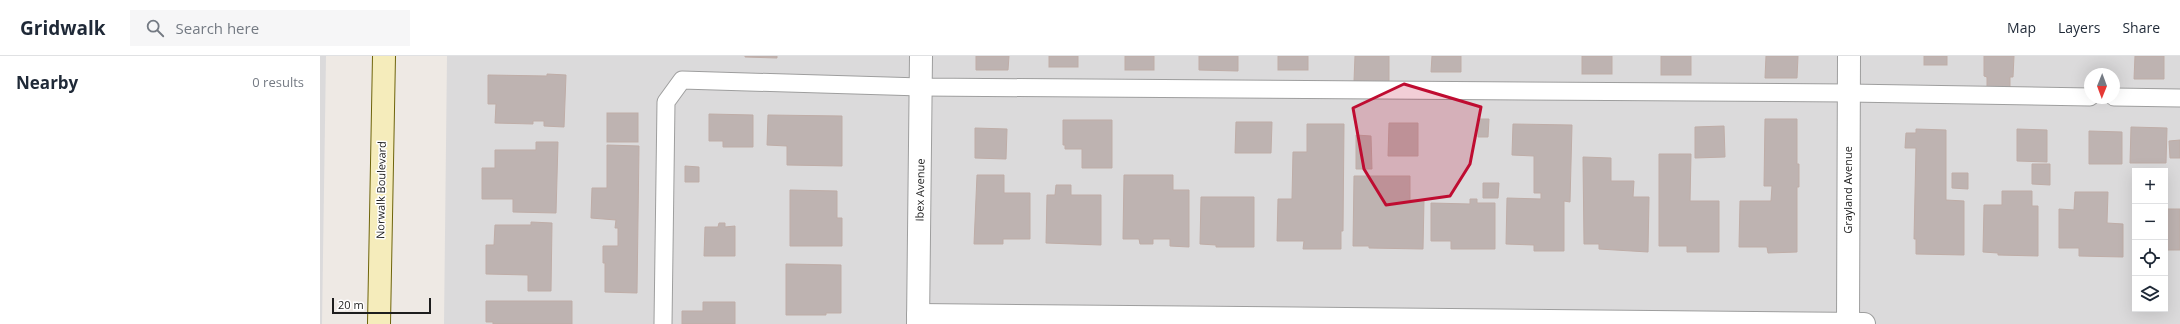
<!DOCTYPE html>
<meta charset="utf-8">
<style>
body{margin:0;font-family:"Open Sans",sans-serif;background:#f6f6f7;color:#1f2937}
.controls{position:absolute;right:12px;bottom:12px;display:grid;overflow:hidden;border-radius:0px;box-shadow:0 4px 16px #0002}
.controls button{width:36px;height:36px;display:grid;place-items:center;padding:0;border:0;border-bottom:1px solid #e0e1e3;background:#fff;color:#1f2937;font:20px sans-serif}
.compass{position:absolute;left:1764px;top:12px;width:36px;height:36px;border-radius:50%;background:#fff;box-shadow:0 4px 16px #0002;rotate:181deg}
.scale{position:absolute;left:12px;bottom:10px;width:99px;box-sizing:border-box;padding-left:4px;border:2px solid #1d1d1d;border-top:0;font-size:11px;line-height:14px;white-space:nowrap;color:#1d1d1d;-webkit-text-stroke:3px #fff;paint-order:stroke}
.list{margin:0;padding:0;list-style:none}
h2{display:flex;justify-content:space-between;align-items:center;height:52px;margin:0;padding:0 16px;font-size:17px}
h2 small{font-size:13px;font-weight:400;color:#747a83}
.icon{flex:none;width:22px;height:22px;fill:none;stroke:currentColor;stroke-width:2;stroke-linecap:round;stroke-linejoin:round}
.map{position:relative;flex:none;width:1860px;height:268px;overflow:hidden}
header{display:flex;align-items:center;gap:24px;box-sizing:border-box;height:56px;padding:0 20px;background:#fff;border-bottom:1px solid #e0e1e3}
header strong{font-size:19px}
nav{display:flex;gap:22px;margin-inline-start:auto;font-size:14px}
.search{width:280px;height:36px;background:#f6f6f7;display:flex;align-items:center;gap:10px;box-sizing:border-box;padding:0 14px;border-radius:0px;color:#747a83;font-size:15px}
main{display:flex}
aside{flex:1;background:#fff}
.map>svg:first-child{display:block}
.residential{fill:#dbdadb;fill-rule:evenodd}
.building{fill:#beb3b1;stroke:#bfada7}
.lines{fill:none;stroke-linecap:round;stroke-linejoin:round}
.lane-casing{stroke:#9e9e9e;stroke-width:19}
.street-casing{stroke:#9e9e9e;stroke-width:24}
.secondary-casing{stroke:#6e640b;stroke-width:24}
.lane{stroke:#fff;stroke-width:17}
.street{stroke:#fff;stroke-width:22}
.secondary{stroke:#f5ecbb;stroke-width:22}
.marked{fill:#bf0c31;fill-opacity:0.2;stroke:#bf0c31;stroke-width:3;stroke-linejoin:round}
.labels{text-anchor:middle;stroke-width:3;stroke-linejoin:round;paint-order:stroke}
.street-label{font-size:11px;fill:#1d1d1d;stroke:#fff}
</style>
<header>
<strong>Gridwalk</strong>
<div class="search"><svg class="icon" aria-label="search" viewBox="0 0 24 24"><circle cx="10" cy="10" r="6"/><path d="M15 15l6 6"/></svg>Search here</div>
<nav><a>Map</a><a>Layers</a><a>Share</a></nav>
</header>
<main>
<aside>
<h2>Nearby<small>0 results</small></h2>
<ul class="list">
</ul>
</aside>
<div class="map">
<svg width="1860" height="268" viewBox="0 0 1860 268">
<rect width="100%" height="100%" fill="#eee9e4"/>
<g class="residential">
<path d="M0 0H6L2 268H0Z"/>
<path d="M127 0H1860V268H124ZM1770 18H1794V42H1770ZM1815 115H1845V253H1815Z"/>
</g>
<g class="building">
<path d="M425 0H457V2L425 1Z"/>
<path d="M656 0H689L688 14H656Z"/>
<rect x="729" y="0" width="29" height="11"/>
<rect x="805" y="0" width="29" height="14"/>
<path d="M879 0H918V15L879 14Z"/>
<rect x="958" y="0" width="30" height="14"/>
<path d="M1035 0H1069V26L1034 25Z"/>
<path d="M1112 0H1141V16H1111Z"/>
<rect x="1262" y="0" width="30" height="18"/>
<rect x="1341" y="0" width="30" height="19"/>
<path d="M1446 0H1478L1477 22H1445Z"/>
<rect x="1604" y="0" width="23" height="9"/>
<path d="M1664 0H1694L1693 21H1690V31H1667V21L1664 20Z"/>
<path d="M1815 0H1844V23H1814Z"/>
<path d="M227 18 246 19 244 71 224 70V65H213V68L175 67 176 48H168V19L227 20Z"/>
<rect x="287" y="57" width="31" height="29"/>
<path d="M389 58 433 59V91H403V85H389Z"/>
<path d="M448 59 522 60V110L467 109V90L447 89Z"/>
<path d="M1158 63H1169L1168 81H1158Z"/>
<path d="M1445 63H1477V108H1479V131H1477V196L1448 197 1447 191H1419L1420 145H1451L1452 130H1444Z"/>
<path d="M743 64H792V112H762V93H745V89H743Z"/>
<path d="M916 66H952L951 97H915Z"/>
<path d="M1069 67H1098V100H1068Z"/>
<path d="M987 68H1024L1023 175H1021V193H983L984 185H957L958 143H972L973 96H987Z"/>
<path d="M1193 68 1252 69 1250 146 1244 145V195H1214V189L1186 188 1187 142 1221 143V137H1214V100L1192 99Z"/>
<path d="M1404 70 1405 101 1375 102V71Z"/>
<path d="M1811 71 1847 72 1846 107H1810Z"/>
<path d="M655 72 687 73 686 103 655 102Z"/>
<path d="M1596 73 1626 74V144L1644 145V199L1596 198V183H1594L1596 92H1585L1586 77H1596Z"/>
<path d="M1697 73 1727 74V106L1697 105Z"/>
<path d="M1769 75 1802 76V108H1769Z"/>
<path d="M1036 79 1051 80 1052 113H1036Z"/>
<path d="M1860 84V102H1850L1849 85Z"/>
<path d="M216 86H238L236 157 193 156V143H162V112H175V94H216Z"/>
<path d="M287 89 319 90 317 237 285 236V207H283V190H298V172H295L296 164 271 162 272 132H287Z"/>
<path d="M1339 98H1371L1370 145H1399V196H1367V190H1339Z"/>
<path d="M1263 101 1291 102V125H1314L1313 141H1329L1328 196 1279 193V188H1264Z"/>
<path d="M1712 108H1730V129L1712 128Z"/>
<path d="M365 110 379 111V126H365Z"/>
<path d="M1632 117H1648V133L1632 132Z"/>
<path d="M657 119H684V137H710V183H683V188H654Z"/>
<path d="M804 119H853V134H869V191L850 190V183H833V188H820L819 183H803Z"/>
<path d="M1034 120H1090V144H1104L1103 193 1049 192V190H1033Z"/>
<path d="M1163 127H1179L1178 142H1163Z"/>
<path d="M736 129H751V139H781V189L726 187 727 139H735Z"/>
<path d="M470 134 517 135V162H522V190H470Z"/>
<path d="M1682 135H1712V150H1718V200L1678 199V197L1663 196 1664 149H1682Z"/>
<path d="M1755 136H1788L1787 167 1803 168V201L1759 200V192H1739V153L1754 154Z"/>
<path d="M881 141H934V191H896V189L880 188Z"/>
<path d="M1150 143H1157V147H1175V193H1131V185H1111V147L1150 148Z"/>
<path d="M1814 153H1815V194H1813Z"/>
<rect x="1845" y="153" width="15" height="41"/>
<path d="M211 166 232 167 231 235H208V219L166 218V189H174L175 169H211Z"/>
<path d="M399 167H405V171L415 170V200H384L385 171H398Z"/>
<path d="M466 208 521 209V257H506V259H466Z"/>
<path d="M166 245H252V268H173V266H166Z"/>
<path d="M383 246H415V268H362V255H383Z"/>
</g>
<g class="lines">
<defs>
<g id="lane">
<path d="M1794 41 1860 42"/>
<path d="M343 268 346 46 362 24 601 31 1528 37 1770 41"/>
</g>
<g id="street">
<path d="M598 259 1544 268"/>
<path d="M598 268 601 0"/>
<path d="M1528 268 1529 0"/>
</g>
<path id="secondary" d="M59 268 64 0"/>
</defs>
<use href="#lane" class="lane-casing"/>
<use href="#street" class="street-casing"/>
<use href="#secondary" class="secondary-casing"/>
<use href="#lane" class="lane"/>
<use href="#street" class="street"/>
<use href="#secondary" class="secondary"/>
</g>
<path class="marked" d="M1084 28 1161 51 1150 108 1130 140 1066 149 1044 113 1033 52Z"/>
<g class="labels">
<g class="street-label">
<text transform="translate(61 134) rotate(-89)" y="4">Norwalk Boulevard</text>
<text transform="translate(600 134) rotate(-89)" y="4">Ibex Avenue</text>
<text transform="translate(1528 134) rotate(-90)" y="4">Grayland Avenue</text>
</g>
</g>
</svg>
<div class="controls">
<button>+</button>
<button>−</button>
<button><svg class="icon" aria-label="locate" viewBox="0 0 24 24"><circle cx="12" cy="12" r="6"/><path d="M12 2v4M12 18v4M2 12h4M18 12h4"/></svg></button>
<button><svg class="icon" aria-label="layers" viewBox="0 0 24 24"><path d="M12 4l9 5-9 5-9-5zM3 14l9 5 9-5"/></svg></button>
</div>
<svg class="compass" viewBox="-18 -18 36 36"><path d="M0-13l5 13h-10z" fill="#e53935"/><path d="M0 13l5-13h-10z" fill="#747a83"/></svg>
<div class="scale">20 m</div>
</div>
</main>
